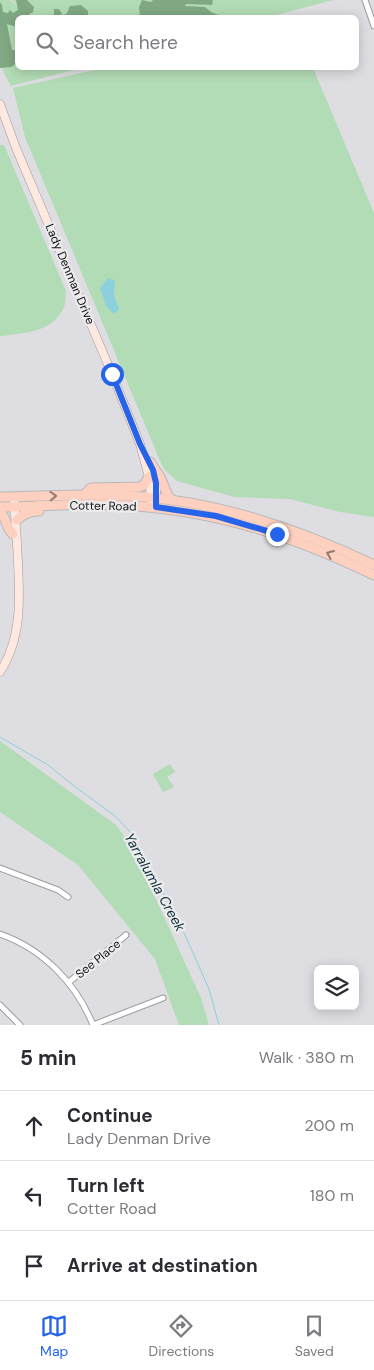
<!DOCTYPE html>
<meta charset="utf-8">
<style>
body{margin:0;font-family:"DM Sans",sans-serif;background:#f2f2f3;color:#2b2b33}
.controls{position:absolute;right:15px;bottom:15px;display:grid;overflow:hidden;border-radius:8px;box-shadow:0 2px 12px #0003}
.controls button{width:45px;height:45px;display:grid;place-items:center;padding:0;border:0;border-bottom:1px solid #e1e1e2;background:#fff;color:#2b2b33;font:25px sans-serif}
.stop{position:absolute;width:15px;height:15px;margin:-11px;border:4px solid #2563eb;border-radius:50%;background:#fff}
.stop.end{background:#2563eb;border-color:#fff;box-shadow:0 1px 5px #0008}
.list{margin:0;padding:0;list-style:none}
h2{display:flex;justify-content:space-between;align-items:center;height:65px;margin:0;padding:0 20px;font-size:21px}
h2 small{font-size:16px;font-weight:400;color:#7c7c81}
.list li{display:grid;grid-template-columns:32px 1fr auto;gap:15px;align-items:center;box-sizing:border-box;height:70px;padding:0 20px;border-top:1px solid #e1e1e2}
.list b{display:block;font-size:19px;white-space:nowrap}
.list p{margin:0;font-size:16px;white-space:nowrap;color:#7c7c81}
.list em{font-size:16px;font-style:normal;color:#7c7c81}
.icon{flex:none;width:28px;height:28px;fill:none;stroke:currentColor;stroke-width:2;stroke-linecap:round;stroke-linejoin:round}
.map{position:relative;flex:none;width:374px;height:1025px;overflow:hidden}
.search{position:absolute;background:#fff;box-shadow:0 2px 12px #0003;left:15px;right:15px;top:15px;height:55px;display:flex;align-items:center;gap:12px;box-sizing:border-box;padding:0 18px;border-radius:8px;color:#7c7c81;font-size:19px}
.sheet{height:275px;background:#fff}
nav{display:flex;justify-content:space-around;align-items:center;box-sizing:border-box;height:70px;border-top:1px solid #e1e1e2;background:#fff;font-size:14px;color:#7c7c81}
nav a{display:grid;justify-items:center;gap:2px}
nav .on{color:#2563eb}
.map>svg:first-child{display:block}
.green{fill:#b2dcb5}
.forest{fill:#80a983}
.water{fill:#8cd0dd}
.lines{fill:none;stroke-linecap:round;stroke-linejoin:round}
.stream{stroke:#8cd0dd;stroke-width:1}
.street-casing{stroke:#9c9c9f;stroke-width:7}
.secondary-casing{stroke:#9c9c9f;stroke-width:9}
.primary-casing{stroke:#b8b8b9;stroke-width:11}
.street{stroke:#fff;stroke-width:5}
.secondary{stroke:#fee8df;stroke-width:8}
.primary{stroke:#fdd0bf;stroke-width:9}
.oneway{stroke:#947b72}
.route{stroke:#2563eb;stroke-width:6}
.labels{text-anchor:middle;stroke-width:4.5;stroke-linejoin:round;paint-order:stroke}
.street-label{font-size:12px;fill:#141415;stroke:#ecebee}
.water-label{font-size:14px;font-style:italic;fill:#0c2e34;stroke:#ecebee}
</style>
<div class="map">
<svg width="374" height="1025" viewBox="0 0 374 1025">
<rect width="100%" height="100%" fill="#dedde1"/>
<g class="green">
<path d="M0 0H10L29 17 18 18V68H81L11 86 0 65Z"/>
<path d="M12 0H333L269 17 31 18Z"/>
<path d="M104 68H313L374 213V517L340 512 290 499 234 497 177 481 163 468 25 137 13 88Z"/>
<path d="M0 145H4L66 291C65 296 66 302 64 307 53 333 24 333 0 336Z"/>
<path d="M0 741 116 825 132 847 201 998 209 1025H179L155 959 78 865 0 812Z"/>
<path d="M170 764 175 772 167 777 174 787 163 792 153 774Z"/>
</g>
<g class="forest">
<path d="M16 0H27L34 7 33 12 25 17 18 18 17 27 7 24 12 50H17V63L11 67 0 68V2L2 5 3 12 8 13 10 10 13 13 18 10Z"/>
<path d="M142 0 151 2 153 0H213L212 5 186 4 185 6 205 7 211 12 221 16V17H140L139 7Z"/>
<path d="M81 5 88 11V17H51L54 14V9H59L63 16 67 13 70 6Z"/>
</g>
<path class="water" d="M108 278 115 281 114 296 119 309 114 314 106 306 100 288Z"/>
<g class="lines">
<path class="stream" d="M0 737 48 765 74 786 115 816 134 836 186 937 209 989 219 1025"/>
<defs>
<g id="street">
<path d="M365 0 374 26"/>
<path d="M0 868 58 890 68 897"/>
<path d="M0 934C43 949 76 983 93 1025"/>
<path d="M69 982 126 935"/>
<path d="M0 1005 20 1025"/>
<path d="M93 1025 163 998"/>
</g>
<g id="secondary">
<path d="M0 104 16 148 112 374 140 444 149 477 152 507"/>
<path d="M152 468 156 483V499"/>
<path d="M0 672C25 634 19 587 17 544 16 528 15 513 14 497"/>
</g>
<g id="primary">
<path d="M150 462 160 477 168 496 172 500"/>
<path d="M84 495 91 488 140 487 144 485 149 477"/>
<path d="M0 497C48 496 97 493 145 497 226 504 301 530 374 565"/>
<path d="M0 507C41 507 81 502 122 505 215 510 291 535 374 575"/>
<path d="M0 512C7 518 6 529 13 534"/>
<path d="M17 520C23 514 31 511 39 511"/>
</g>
</defs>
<use href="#street" class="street-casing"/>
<use href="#secondary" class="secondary-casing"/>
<use href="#primary" class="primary-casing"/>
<use href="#street" class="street"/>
<use href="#secondary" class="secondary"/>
<use href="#primary" class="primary"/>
</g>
<defs><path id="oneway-chevron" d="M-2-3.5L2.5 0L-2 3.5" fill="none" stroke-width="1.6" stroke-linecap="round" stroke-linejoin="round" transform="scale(1.25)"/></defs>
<g class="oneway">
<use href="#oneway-chevron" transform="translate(53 496) rotate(-2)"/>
<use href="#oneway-chevron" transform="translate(330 554) rotate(-156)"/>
</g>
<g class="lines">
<path class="route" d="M112 374 140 444 153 470 156 483V507L216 516 277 534"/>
</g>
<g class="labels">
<g class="street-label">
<text transform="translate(70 274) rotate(67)" y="4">Lady Denman Drive</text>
<text transform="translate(103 506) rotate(1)" y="4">Cotter Road</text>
<text transform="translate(98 959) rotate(-39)" y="4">See Place</text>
</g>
<g class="water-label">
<text transform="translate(155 882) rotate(61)" y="5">Yarralumla Creek</text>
</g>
</g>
</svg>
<div class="controls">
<button><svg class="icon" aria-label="layers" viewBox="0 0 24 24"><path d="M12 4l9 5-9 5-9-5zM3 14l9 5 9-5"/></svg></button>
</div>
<div class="stop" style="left:112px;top:374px"></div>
<div class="stop end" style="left:277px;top:534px"></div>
<div class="search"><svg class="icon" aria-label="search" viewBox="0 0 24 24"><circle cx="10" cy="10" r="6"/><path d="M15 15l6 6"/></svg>Search here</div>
</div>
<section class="sheet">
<h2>5 min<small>Walk · 380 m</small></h2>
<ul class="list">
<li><svg class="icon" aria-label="ahead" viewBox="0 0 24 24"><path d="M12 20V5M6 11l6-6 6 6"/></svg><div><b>Continue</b><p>Lady Denman Drive</p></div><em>200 m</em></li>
<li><svg class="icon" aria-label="left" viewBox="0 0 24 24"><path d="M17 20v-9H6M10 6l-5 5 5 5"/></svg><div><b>Turn left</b><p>Cotter Road</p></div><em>180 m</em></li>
<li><svg class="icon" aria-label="arrive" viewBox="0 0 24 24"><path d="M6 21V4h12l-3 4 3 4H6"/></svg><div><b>Arrive at destination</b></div></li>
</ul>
</section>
<nav>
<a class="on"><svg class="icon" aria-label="map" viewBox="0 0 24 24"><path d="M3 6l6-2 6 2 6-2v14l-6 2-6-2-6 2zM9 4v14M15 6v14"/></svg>Map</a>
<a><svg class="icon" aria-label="directions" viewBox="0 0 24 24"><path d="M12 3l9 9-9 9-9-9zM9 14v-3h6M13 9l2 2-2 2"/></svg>Directions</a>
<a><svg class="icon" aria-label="saved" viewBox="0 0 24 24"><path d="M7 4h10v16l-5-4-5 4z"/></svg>Saved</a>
</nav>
